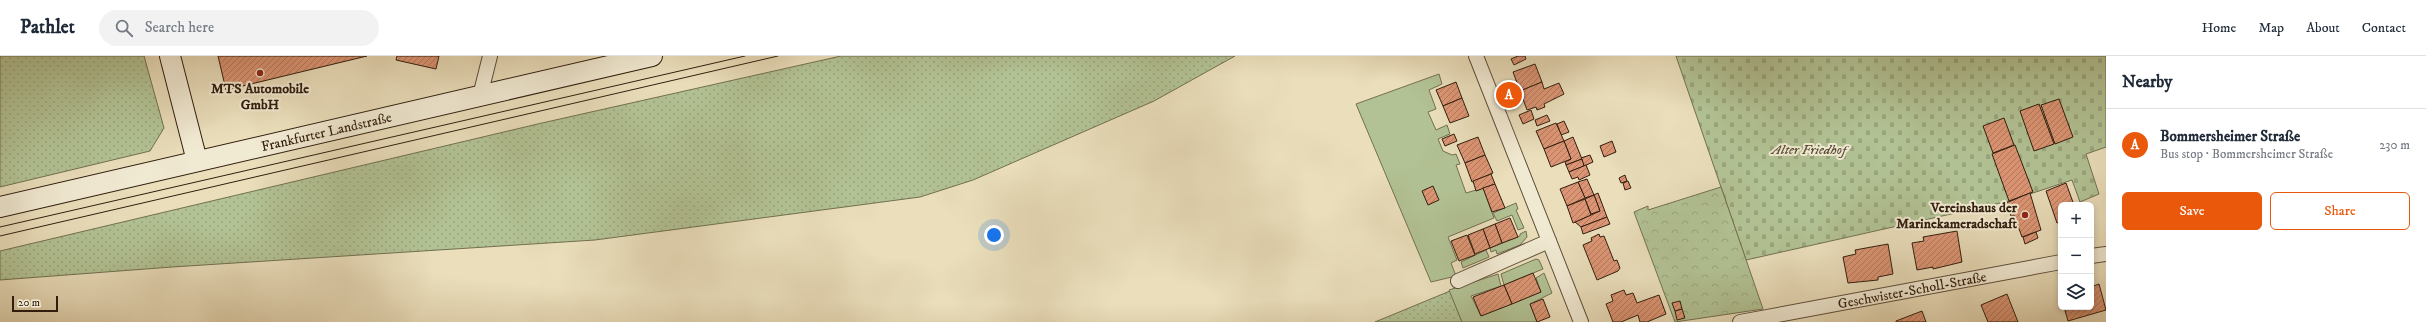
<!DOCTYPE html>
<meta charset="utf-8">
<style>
body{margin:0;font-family:"IM FELL DW Pica",serif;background:#f2f2f3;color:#1f2937}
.controls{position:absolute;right:12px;bottom:12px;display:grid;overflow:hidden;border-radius:6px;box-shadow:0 2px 6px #0003}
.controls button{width:36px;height:36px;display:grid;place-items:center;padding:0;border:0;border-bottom:1px solid #e0e1e3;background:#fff;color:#1f2937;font:20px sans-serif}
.scale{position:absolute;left:12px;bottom:10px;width:46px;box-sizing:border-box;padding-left:4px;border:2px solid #311e0e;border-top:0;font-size:11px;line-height:14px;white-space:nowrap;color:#311e0e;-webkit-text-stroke:3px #f1ead3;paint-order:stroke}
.you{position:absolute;left:994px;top:179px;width:14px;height:14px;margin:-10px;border:3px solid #fff;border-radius:50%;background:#1a73e8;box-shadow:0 0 0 6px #1a73e833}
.badge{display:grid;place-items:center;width:26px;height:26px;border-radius:50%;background:#ea580c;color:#fff;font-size:13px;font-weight:700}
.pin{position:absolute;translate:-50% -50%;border:2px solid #fff;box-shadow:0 1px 4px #0006}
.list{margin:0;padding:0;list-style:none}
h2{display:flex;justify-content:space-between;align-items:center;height:52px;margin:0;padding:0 16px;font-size:17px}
h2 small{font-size:13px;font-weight:400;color:#747a83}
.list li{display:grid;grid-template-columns:26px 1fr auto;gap:12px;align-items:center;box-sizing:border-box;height:72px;padding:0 16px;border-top:1px solid #e0e1e3}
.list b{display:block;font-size:15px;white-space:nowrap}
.list p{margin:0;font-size:13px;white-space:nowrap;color:#747a83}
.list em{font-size:13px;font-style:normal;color:#747a83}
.actions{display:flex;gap:8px;padding:12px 16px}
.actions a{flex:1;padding:9px 0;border:1px solid #ea580c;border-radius:6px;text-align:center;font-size:14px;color:#ea580c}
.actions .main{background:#ea580c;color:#fff}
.icon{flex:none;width:22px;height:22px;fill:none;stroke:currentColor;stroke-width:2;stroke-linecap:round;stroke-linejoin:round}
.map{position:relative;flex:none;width:2106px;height:266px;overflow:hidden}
header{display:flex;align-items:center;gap:24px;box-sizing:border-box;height:56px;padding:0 20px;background:#fff;border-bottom:1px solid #e0e1e3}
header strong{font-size:19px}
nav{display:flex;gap:22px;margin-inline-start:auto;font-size:14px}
.search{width:280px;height:36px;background:#f2f2f3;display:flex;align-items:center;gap:10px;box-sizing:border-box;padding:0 14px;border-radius:22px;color:#747a83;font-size:15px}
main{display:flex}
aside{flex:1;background:#fff}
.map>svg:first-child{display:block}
.grass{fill:url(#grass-dots);stroke:#727051}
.cemetery{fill:url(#cemetery-stones);stroke:#727051}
.park{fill:url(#park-crowns);stroke:#727051}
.garden{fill:#b2c294;stroke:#727051}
.building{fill:url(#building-hatch);stroke:#311e0e}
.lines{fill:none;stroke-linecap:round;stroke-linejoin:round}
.minor-casing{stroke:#5f4e39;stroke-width:16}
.secondary-casing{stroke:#311e0e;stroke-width:22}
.minor{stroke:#f1ead3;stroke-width:14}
.secondary{stroke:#f1ead3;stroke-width:20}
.tram{stroke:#311e0e;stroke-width:1}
.poi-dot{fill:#8f2418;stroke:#f1ead3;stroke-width:1.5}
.labels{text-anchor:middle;stroke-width:4;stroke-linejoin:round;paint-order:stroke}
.poi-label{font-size:14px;font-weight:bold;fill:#311e0e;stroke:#f1ead3}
.street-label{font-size:14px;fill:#311e0e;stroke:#f1ead3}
.park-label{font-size:14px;font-style:italic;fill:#584f36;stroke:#f1ead3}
</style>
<header>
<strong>Pathlet</strong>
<div class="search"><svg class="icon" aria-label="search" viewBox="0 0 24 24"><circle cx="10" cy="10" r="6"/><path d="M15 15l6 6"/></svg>Search here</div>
<nav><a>Home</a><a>Map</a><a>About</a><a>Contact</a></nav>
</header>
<main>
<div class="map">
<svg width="2106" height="266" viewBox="0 0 2106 266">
<defs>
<pattern id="grass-dots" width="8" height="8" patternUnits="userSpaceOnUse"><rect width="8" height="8" fill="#b2c294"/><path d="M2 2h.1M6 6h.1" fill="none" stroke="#9aa67e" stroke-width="1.8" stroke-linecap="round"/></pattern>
<pattern id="cemetery-stones" width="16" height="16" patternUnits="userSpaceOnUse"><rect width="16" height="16" fill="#b2c294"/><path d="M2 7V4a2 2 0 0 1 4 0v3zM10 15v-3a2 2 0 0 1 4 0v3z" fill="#9aa67e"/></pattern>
<pattern id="park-crowns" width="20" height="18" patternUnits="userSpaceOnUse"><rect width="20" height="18" fill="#b2c294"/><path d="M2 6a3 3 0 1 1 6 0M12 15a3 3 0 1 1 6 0" fill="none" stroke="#9aa67e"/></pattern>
<pattern id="building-hatch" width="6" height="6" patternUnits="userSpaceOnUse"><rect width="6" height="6" fill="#dc9574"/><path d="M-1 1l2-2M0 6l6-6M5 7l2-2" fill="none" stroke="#b3795e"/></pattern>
</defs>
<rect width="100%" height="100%" fill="#eadebb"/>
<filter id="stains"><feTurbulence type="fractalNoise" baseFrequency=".005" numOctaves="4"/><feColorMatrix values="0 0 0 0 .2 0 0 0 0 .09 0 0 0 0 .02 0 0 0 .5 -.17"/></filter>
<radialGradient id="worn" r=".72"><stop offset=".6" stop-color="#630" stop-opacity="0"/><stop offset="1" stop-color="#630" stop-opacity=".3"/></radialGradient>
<g class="grass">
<path d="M0 0H144L164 72 150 95 0 131Z"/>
<path d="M841 0H1235L1154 45 973 124 920 141 595 184 172 211 0 224V195L542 67Z"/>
<path d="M1450 235 1462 266H1375Z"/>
</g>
<path class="cemetery" d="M1676 0H2106V91L2086 98 2099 138 2080 146 2072 124 2009 145 1746 204Z"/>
<path class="park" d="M1721 131 1763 253 1675 266 1634 156 1648 150V154Z"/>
<g class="garden">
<path d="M1439 18 1442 28 1429 34 1436 53 1428 56 1436 74 1447 69 1450 78 1438 83 1443 95 1452 99 1456 98 1460 108 1456 109 1466 137 1483 132 1494 162 1448 181 1457 204 1451 207 1456 220 1431 226 1356 48Z"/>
<path d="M1516 147 1518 153 1516 154 1524 172 1518 174 1512 159 1497 165 1493 157Z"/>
<path d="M1526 175 1527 181 1520 189 1497 198 1496 194 1491 196 1490 192 1520 180V178Z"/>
<path d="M1486 194 1489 201 1463 212 1461 206Z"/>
<path d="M1536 203 1539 204 1543 213 1504 229 1501 218Z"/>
<path d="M1544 217 1552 237 1530 248 1537 266H1462L1449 234 1498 218 1501 230 1471 240 1481 260 1541 236 1536 222Z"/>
</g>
<g class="building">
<path d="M218 0H367L226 34Z"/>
<path d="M397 0H439L436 13 396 4Z"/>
<path d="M1518 0H1525L1526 3 1514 9 1511 3Z"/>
<path d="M1535 8 1542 26 1520 35 1513 16Z"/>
<path d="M1456 26 1462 42 1443 50 1436 34Z"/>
<path d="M1542 26 1544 33 1559 27 1564 38 1544 48 1545 51 1537 54 1536 51 1527 54 1520 35Z"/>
<path d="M1462 42 1469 60 1450 67 1443 50Z"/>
<path d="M2059 43 2073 81 2055 88 2041 49Z"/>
<path d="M2039 48 2054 88 2034 95 2020 55Z"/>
<path d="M1531 54 1534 63 1523 68 1519 59Z"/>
<path d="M1547 59 1550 65 1537 70 1535 64Z"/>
<path d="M2004 62 2014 89 1993 97 1983 70Z"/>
<path d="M1564 65 1569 76 1561 79 1557 68Z"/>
<path d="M1556 67 1564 85 1544 93 1536 75Z"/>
<path d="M1454 78 1457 85 1445 90 1442 83Z"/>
<path d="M1478 81 1485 99 1465 107 1457 89Z"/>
<path d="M1573 81 1582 103 1566 109 1565 106 1571 103 1564 85Z"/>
<path d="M1564 85 1571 103 1551 111 1544 93Z"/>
<path d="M1612 85 1616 96 1604 101 1600 90Z"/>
<path d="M2015 89 2033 136 2009 145 1992 98Z"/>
<path d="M1485 99 1493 117 1472 126 1465 107Z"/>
<path d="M1590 99 1593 106 1584 110 1581 102Z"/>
<path d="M1582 103 1584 110 1569 116 1566 109Z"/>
<path d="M1586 109 1590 119 1579 124 1578 121 1572 123 1569 116Z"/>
<path d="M1491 118 1495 128 1476 135 1473 125Z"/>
<path d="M1625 119 1627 125 1621 127 1619 122Z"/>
<path d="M1587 123 1594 139 1585 142 1578 126Z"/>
<path d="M1628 125 1631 132 1625 134 1623 127Z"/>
<path d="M1578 126 1585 142 1567 150 1560 133Z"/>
<path d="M2066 127 2074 149H2061V165L2057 167 2046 135Z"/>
<path d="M1495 128 1505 152 1492 156 1483 132Z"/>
<path d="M1433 130 1439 144 1428 149 1422 135Z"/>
<path d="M1598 137 1607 161 1581 171 1575 166 1600 155 1594 139Z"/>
<path d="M2030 137 2041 174 2022 181 2014 159 2011 160 2006 147Z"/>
<path d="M1594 139 1600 155 1591 158 1585 143Z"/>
<path d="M1585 143 1591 159 1573 167 1567 150Z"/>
<path d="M1607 161 1610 168 1583 178 1581 171Z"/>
<path d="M1510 162 1518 181 1502 187 1495 168Z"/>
<path d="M1495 168 1502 187 1490 192 1483 173Z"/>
<path d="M1483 173 1490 192 1475 198 1468 179Z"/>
<path d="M1957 175 1962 206 1933 213V211L1917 214 1912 187 1924 185 1923 181Z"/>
<path d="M2036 176 2038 182 2025 188 2023 181Z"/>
<path d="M1599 178 1600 181 1604 180 1614 205 1617 204 1620 212 1618 215 1597 224 1583 189 1592 185 1591 182Z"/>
<path d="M1467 179 1475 199 1459 205 1451 185Z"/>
<path d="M1888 188 1893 218 1878 221V224L1848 227 1843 201 1856 198 1855 194Z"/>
<path d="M1533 217 1541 236 1512 248 1504 229Z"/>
<path d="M2099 228 2106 254 2068 265 2064 251H2091V231Z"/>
<path d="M1504 229 1512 248 1481 260 1473 241Z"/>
<path d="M1624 234 1626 239 1633 237 1637 247 1659 239 1666 258 1647 266H1640L1638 259 1621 266H1613L1606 248 1613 245 1611 239Z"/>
<path d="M2007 238 2018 266H1988L1981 249Z"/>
<path d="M1543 243 1550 261 1537 266 1530 248Z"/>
<path d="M1680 245 1682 253 1675 255 1672 247Z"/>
<path d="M1682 253 1685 262 1677 264 1675 255Z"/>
<path d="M1922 255 1926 266H1896V265Z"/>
</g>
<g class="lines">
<defs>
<g id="minor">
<path d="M1476 0 1581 266"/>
<path d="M480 40 490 0"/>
<path d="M2091 200 2106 198"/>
<path d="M1458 225 1549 185"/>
<path id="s1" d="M1740 266 2061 206"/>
</g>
<g id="secondary">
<path d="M170 0 197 105"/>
<path id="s2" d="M0 151 652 0"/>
</g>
</defs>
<use href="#minor" class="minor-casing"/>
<use href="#secondary" class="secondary-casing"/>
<use href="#minor" class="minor"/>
<use href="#secondary" class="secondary"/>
<g class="tram">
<path d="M0 171 745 0"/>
<path d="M0 180 778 0"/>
</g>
</g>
<g class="poi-dot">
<circle cx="260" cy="17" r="4"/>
<circle cx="2025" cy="159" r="4"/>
</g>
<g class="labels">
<g class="poi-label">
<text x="260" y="37">MTS Automobile<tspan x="260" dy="16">GmbH</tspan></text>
<text x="2017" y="156" text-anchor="end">Vereinshaus der<tspan x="2017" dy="16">Marinekameradschaft</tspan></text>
</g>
<g class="street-label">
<text dy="5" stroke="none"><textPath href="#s2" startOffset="335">Frankfurter Landstraße</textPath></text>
<text dy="5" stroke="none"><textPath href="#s1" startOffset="175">Geschwister-Scholl-Straße</textPath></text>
</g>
<g class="park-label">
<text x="1809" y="98">Alter Friedhof</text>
</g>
</g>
<rect width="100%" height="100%" filter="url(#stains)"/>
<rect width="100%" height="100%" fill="url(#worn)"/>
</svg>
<div class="controls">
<button>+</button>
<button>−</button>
<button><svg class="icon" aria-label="layers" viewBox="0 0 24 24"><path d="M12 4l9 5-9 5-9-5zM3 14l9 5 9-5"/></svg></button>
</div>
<div class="scale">20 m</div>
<div class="you"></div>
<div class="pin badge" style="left:1509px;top:39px">A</div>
</div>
<aside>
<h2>Nearby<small></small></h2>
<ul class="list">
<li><span class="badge">A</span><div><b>Bommersheimer Straße</b><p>Bus stop · Bommersheimer Straße</p></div><em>230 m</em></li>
</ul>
<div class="actions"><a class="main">Save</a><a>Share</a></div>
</aside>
</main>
